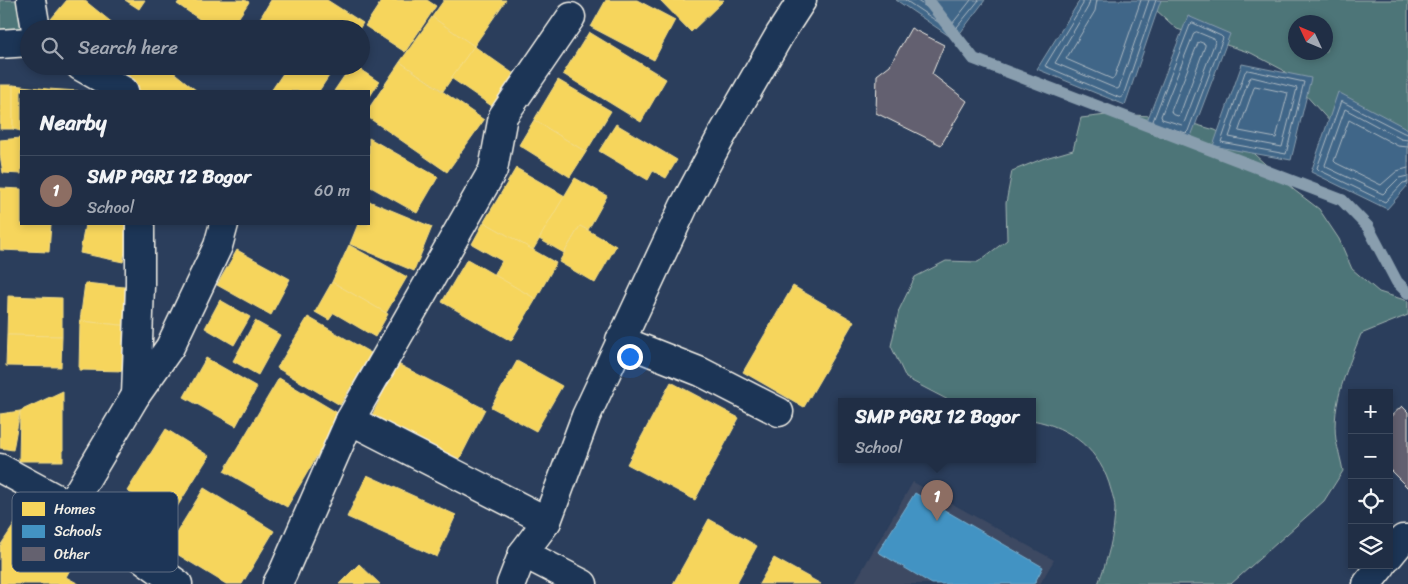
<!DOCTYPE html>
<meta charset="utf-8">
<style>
body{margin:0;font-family:Sriracha,sans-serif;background:#28364c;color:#f1f3f6}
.controls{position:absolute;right:15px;bottom:15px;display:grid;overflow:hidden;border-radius:0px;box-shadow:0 2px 8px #0003}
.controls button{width:45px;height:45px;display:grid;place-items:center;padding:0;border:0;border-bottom:1px solid #3d4a5e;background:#202e45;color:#f1f3f6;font:25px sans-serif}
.compass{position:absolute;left:1288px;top:15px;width:45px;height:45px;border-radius:50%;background:#202e45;box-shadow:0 2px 8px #0003;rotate:314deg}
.you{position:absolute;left:629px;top:356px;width:18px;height:18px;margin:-12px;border:4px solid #fff;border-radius:50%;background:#1a73e8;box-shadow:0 0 0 8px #1a73e833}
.badge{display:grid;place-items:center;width:32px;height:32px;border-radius:50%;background:#ff9aa2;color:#fff;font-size:16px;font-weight:700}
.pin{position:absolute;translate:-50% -41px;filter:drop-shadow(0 1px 2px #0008)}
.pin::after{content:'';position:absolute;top:26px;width:18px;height:15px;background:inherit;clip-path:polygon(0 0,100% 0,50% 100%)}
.popup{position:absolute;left:838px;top:398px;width:198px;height:65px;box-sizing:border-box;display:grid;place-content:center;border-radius:0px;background:#202e45;filter:drop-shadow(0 1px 4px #0005);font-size:16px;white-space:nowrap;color:#a2a8b3}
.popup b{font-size:19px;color:#f1f3f6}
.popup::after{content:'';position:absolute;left:50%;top:100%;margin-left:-10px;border:10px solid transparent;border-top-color:#202e45}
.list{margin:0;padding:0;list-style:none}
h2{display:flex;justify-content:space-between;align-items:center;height:65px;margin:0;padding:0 20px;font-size:21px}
h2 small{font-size:16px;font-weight:400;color:#a2a8b3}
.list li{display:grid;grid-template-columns:32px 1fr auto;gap:15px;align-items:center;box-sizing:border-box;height:70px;padding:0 20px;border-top:1px solid #3d4a5e}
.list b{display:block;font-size:19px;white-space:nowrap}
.list p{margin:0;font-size:16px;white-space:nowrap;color:#a2a8b3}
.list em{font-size:16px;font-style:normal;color:#a2a8b3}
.icon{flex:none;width:28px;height:28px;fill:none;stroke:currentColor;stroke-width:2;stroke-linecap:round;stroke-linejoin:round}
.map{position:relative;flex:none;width:1408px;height:584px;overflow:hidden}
.search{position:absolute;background:#202e45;box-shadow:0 2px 8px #0003;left:20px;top:20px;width:350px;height:55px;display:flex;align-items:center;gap:12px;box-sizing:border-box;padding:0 18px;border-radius:28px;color:#a2a8b3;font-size:19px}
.panel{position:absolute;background:#202e45;box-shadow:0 2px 8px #0003;left:20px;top:90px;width:350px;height:135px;border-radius:0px}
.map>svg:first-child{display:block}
.built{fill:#3c4862}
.green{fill:#4e7578;stroke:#a1b3b0;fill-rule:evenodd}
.water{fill:#416688;stroke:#899eae}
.homes{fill:#f6d55c;stroke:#f5dd86}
.schools{fill:#4393c3;stroke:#78afce}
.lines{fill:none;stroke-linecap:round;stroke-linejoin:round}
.shore{stroke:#acb9c2;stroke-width:1}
.stream{stroke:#899eae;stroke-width:12}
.building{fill:#64616f;stroke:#f4f1e8}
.minor-casing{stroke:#f4f1e8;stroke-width:31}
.minor{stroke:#1d3557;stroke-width:28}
.key{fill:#1d3557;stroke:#5e6d82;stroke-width:1}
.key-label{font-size:14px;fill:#f4f1e8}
</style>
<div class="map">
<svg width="1408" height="584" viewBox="0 0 1408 584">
<rect width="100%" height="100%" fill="#2b3e5c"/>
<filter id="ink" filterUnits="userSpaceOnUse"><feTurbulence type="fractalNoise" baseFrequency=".02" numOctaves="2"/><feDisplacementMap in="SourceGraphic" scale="10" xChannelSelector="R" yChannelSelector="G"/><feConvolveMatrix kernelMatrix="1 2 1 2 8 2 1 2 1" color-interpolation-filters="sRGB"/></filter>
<g filter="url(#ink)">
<path class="built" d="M913 482 1054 560 1040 584H854Z"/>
<g class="green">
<path d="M0 0H33L19 34 0 33Z"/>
<path d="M1145 0H1408V163L1332 124 1283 70 1251 53 1177 29ZM1296 22H1326V52H1296Z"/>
<path d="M1115 114 1151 116 1183 121 1215 130 1245 146 1294 190 1319 209 1339 239 1352 269 1379 292 1408 301V315L1361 334C1348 367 1331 403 1336 440 1338 450 1341 460 1343 471L1324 501 1231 584H1098C1108 558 1114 537 1115 509 1115 503 1113 496 1111 490 1101 451 1071 427 1032 420V402H952L906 378 891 346 899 310 915 277 946 261 978 262 1007 240 1006 203 1012 171 1042 159 1073 150 1081 118Z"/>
</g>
<g class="water">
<path d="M896 0H985L955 40Z"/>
<path d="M1080 0H1161L1125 105 1037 69Z"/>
<path d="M1188 16 1230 34 1190 139 1145 126Z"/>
<path d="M1242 64 1311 78 1291 160 1213 146Z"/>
<path d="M1338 92 1408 129V185L1387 209 1311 172Z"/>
</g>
<g class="homes">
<path d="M67 0H84L120 29H63L51 19Z"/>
<path d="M125 0H145L139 9Z"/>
<path d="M180 0H245L249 2 231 29H214L177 4Z"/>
<path d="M271 0H327L363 23 359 29H262L256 25Z"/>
<path d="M382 0H427L436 6 405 52 365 26Z"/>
<path d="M444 0H506L474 46 432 17Z"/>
<path d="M606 0H637L675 20 654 60 591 27Z"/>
<path d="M660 0H724L691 32Z"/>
<path d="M432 17 474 46 443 91 400 62Z"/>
<path d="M589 32 666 79 641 122 563 74Z"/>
<path d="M474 46 521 79 499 111 451 78Z"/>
<path d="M400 62 484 120 447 172 369 118V108Z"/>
<path d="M110 66H166L197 91H140Z"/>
<path d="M288 66H321L331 73 319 91H271Z"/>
<path d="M321 66H335L331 73Z"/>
<path d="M351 66H355L379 82 369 98V91H334Z"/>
<path d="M558 80 611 111 586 152 534 120Z"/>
<rect x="0" y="85" width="13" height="44"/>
<path d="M13 85 48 89V91H21V131L13 129Z"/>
<path d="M48 89 78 91H48Z"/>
<path d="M534 120 586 152 570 177 519 145Z"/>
<path d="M616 124 677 160 666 178 653 171 648 180 599 151Z"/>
<path d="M21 138V174L3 173 0 155V140Z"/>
<path d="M369 138 438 177 417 213 369 186Z"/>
<path d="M516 168 565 196 533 250 484 222Z"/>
<path d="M575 178 607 196 588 230 580 226 564 253 539 239Z"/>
<path d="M0 188 21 189V224H51L49 252 0 250Z"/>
<path d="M369 201 432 227 414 271 350 244 358 224H369Z"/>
<path d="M484 222 556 263 536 299 494 275 502 261 472 244Z"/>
<path d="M85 224H130L123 262 80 253Z"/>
<path d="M580 226 616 246 595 283 559 262Z"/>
<path d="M349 245 407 277 386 313 332 282Z"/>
<path d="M237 250 290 279 271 315 217 285Z"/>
<path d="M467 259 536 299 511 341 442 302Z"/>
<path d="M332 282 388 314 375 337 334 313 329 320 315 312Z"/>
<path d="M85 283 134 288 130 326 80 321Z"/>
<path d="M793 286 854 321 804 407 743 372Z"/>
<path d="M8 296 62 298V336L7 335Z"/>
<path d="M220 300 250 317 234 345 205 328Z"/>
<path d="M308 317 371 353 340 405 277 368Z"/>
<path d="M80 321 130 326 125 371 79 370Z"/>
<path d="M255 321 280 335 258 375 233 361Z"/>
<path d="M7 335 62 336 61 367 6 366Z"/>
<path d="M206 358 257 387 236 426 184 397Z"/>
<path d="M517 361 562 386 536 431 491 407Z"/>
<path d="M398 364 485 409 457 464 370 419Z"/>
<path d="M279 378 341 415 287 507 224 471Z"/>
<path d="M671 382 739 418 695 500 627 464Z"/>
<path d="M63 391V461H19L20 411Z"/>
<path d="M20 411 13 450 0 448V414Z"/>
<path d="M166 429 209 456 170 518 127 491Z"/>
<path d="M367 475 456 515 437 557 347 517Z"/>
<path d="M204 488 274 531 242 584H226L167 548Z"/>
<path d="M20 516 78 555 66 577 79 584H0V546Z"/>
<path d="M709 519 757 546 736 584H673Z"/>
<path d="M774 558 821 584H759Z"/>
<path d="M359 564 380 584H339Z"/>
</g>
<path class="schools" d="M915 493 1043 567 1034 584H932L878 552Z"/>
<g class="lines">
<g class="shore">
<path d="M905 0 953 32 979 0"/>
<path d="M916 0 952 24 971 0"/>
<path d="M1083 0V4L1045 66 1120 98 1123 96 1156 0"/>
<path d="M1090 0 1088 7 1055 63 1117 89 1119 88 1149 0"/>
<path d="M1097 0 1095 11 1066 59 1112 79 1114 78 1141 0"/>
<path d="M1193 23 1221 36 1223 38 1188 131 1186 133 1154 123 1153 121 1190 25Z"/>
<path d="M1197 32 1214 39 1215 42 1184 123 1182 125 1162 119 1161 116 1194 33Z"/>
<path d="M1200 42 1205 44V46L1180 114 1178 116 1172 114 1171 111 1198 43Z"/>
<path d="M1248 70 1304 82 1286 154 1221 142 1245 72Z"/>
<path d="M1252 77 1297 88 1282 147 1229 137 1249 79Z"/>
<path d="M1255 86 1288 93 1276 138 1239 131Z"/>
<path d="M1408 134 1404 133 1341 101 1317 168 1319 170 1385 202 1403 183 1408 182"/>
<path d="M1408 140 1401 139 1345 109 1325 165 1326 167 1383 194 1399 178 1408 176"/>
<path d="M1408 147 1398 146 1349 120 1334 161 1336 163 1381 185 1397 171 1408 168"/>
</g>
<path class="stream" d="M928 0 974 59 1342 200 1368 227 1397 282 1408 293"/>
</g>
<g class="building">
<path d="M911 28 944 45 932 74 967 101 941 145 876 113 877 75 890 65Z"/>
<path d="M1402 406 1408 412V488L1389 469V418Z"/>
</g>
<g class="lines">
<defs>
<g id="minor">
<path d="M31 0 36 29"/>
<path d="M0 44 29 42"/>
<path d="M80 66 124 91"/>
<path d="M620 340 701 372 779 412"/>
<path d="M136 395 140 286V224"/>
<path d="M350 420 547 521"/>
<path d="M0 468 70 506 136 395 170 347 218 246 224 224"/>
<path d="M70 506 178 584"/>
<path d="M523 553 583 584"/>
<path d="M1389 556 1403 539H1408"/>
<path d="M277 584 283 573 350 420 493 170 503 116 571 17"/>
<path d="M511 584 523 553 547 521 586 416 684 206 722 135 780 34 802 0"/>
<path d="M1367 584 1382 565"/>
</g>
</defs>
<use href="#minor" class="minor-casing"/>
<use href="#minor" class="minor"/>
</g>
</g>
<rect x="12" y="492" width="166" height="80" rx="8" class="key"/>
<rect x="22" y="502" width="23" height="14" fill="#f6d55c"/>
<rect x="22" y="525" width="23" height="13" fill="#4393c3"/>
<rect x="22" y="547" width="23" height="14" fill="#64616f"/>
<g class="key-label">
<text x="54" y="514">Homes</text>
<text x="54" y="536">Schools</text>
<text x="54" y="559">Other</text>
</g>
</svg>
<div class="controls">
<button>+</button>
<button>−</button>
<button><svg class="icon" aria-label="locate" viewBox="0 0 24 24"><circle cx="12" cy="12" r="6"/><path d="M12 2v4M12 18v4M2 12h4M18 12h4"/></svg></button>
<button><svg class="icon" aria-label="layers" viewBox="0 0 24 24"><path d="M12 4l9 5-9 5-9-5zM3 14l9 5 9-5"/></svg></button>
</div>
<svg class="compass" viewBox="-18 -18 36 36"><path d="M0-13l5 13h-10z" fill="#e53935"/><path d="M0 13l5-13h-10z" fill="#a2a8b3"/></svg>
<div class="you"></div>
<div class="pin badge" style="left:937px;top:521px;background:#8d6e63">1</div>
<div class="popup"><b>SMP PGRI 12 Bogor</b>School</div>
<div class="search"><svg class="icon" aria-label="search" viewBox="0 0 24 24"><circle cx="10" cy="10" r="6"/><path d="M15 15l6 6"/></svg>Search here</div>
<section class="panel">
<h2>Nearby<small></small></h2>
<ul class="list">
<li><span class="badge" style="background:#8d6e63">1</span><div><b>SMP PGRI 12 Bogor</b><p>School</p></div><em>60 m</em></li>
</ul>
</section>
</div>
